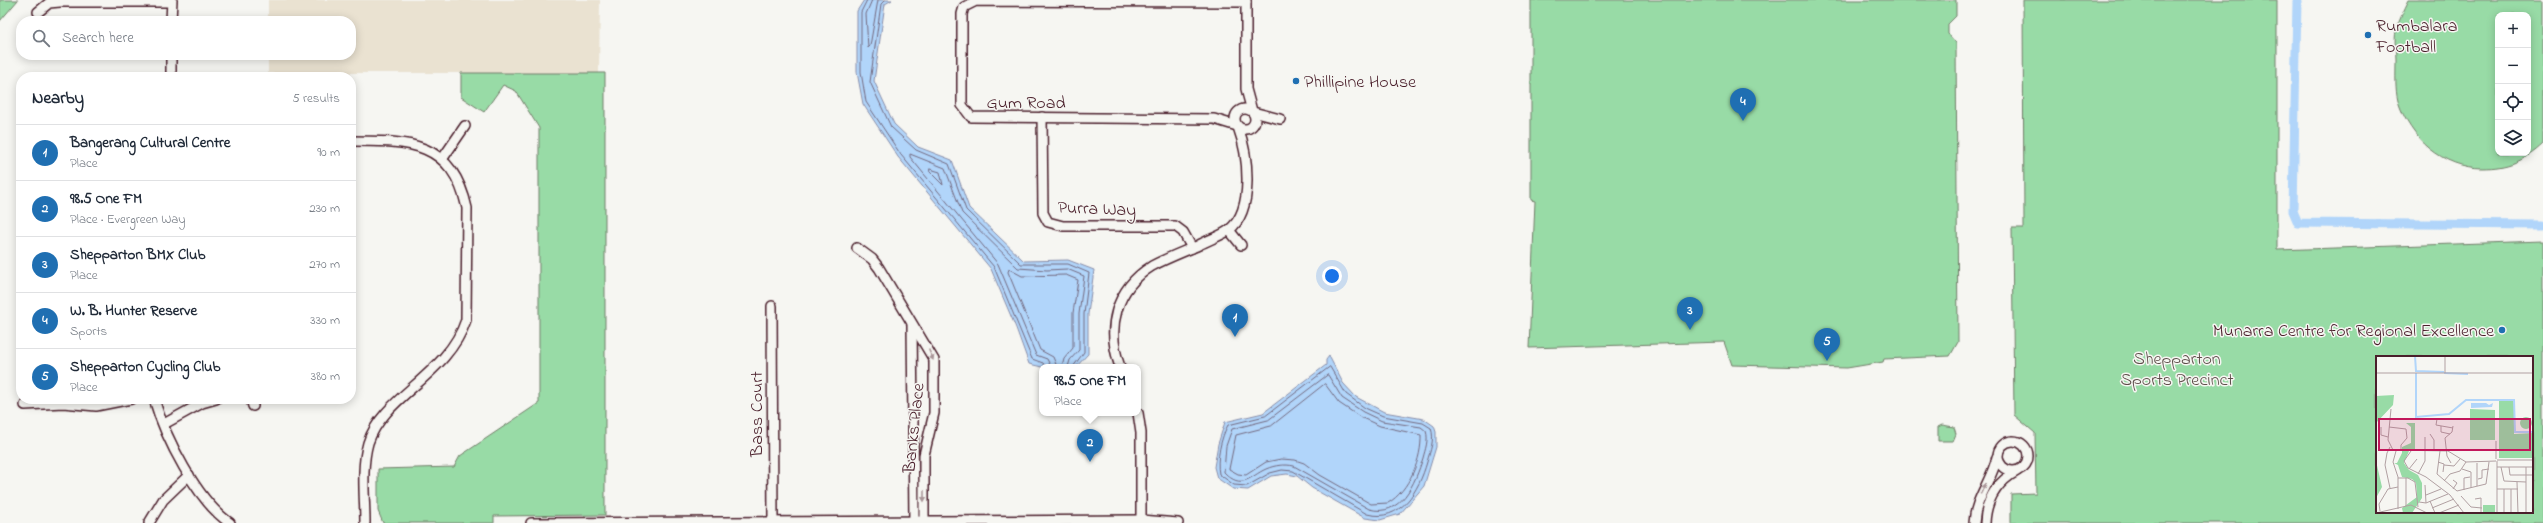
<!DOCTYPE html>
<meta charset="utf-8">
<style>
body{margin:0;font-family:"Indie Flower",sans-serif;background:#f6f6f7;color:#1f2937}
.controls{position:absolute;right:12px;top:12px;display:grid;overflow:hidden;border-radius:8px;box-shadow:0 2px 10px #0003}
.controls button{width:36px;height:36px;display:grid;place-items:center;padding:0;border:0;border-bottom:1px solid #e0e1e3;background:#fff;color:#1f2937;font:20px sans-serif}
.you{position:absolute;left:1332px;top:276px;width:14px;height:14px;margin:-10px;border:3px solid #fff;border-radius:50%;background:#1a73e8;box-shadow:0 0 0 6px #1a73e833}
.badge{display:grid;place-items:center;width:26px;height:26px;border-radius:50%;background:#1f6fb2;color:#fff;font-size:13px;font-weight:700}
.pin{position:absolute;translate:-50% -33px;filter:drop-shadow(0 1px 2px #0008)}
.pin::after{content:'';position:absolute;top:21px;width:14px;height:12px;background:inherit;clip-path:polygon(0 0,100% 0,50% 100%)}
.popup{position:absolute;left:1039px;top:364px;width:102px;height:52px;box-sizing:border-box;display:grid;place-content:center;border-radius:8px;background:#fff;filter:drop-shadow(0 1px 3px #0005);font-size:13px;white-space:nowrap;color:#747a83}
.popup b{font-size:15px;color:#1f2937}
.popup::after{content:'';position:absolute;left:50%;top:100%;margin-left:-8px;border:8px solid transparent;border-top-color:#fff}
.list{margin:0;padding:0;list-style:none}
h2{display:flex;justify-content:space-between;align-items:center;height:52px;margin:0;padding:0 16px;font-size:17px}
h2 small{font-size:13px;font-weight:400;color:#747a83}
.list li{display:grid;grid-template-columns:26px 1fr auto;gap:12px;align-items:center;box-sizing:border-box;height:56px;padding:0 16px;border-top:1px solid #e0e1e3}
.list b{display:block;font-size:15px;white-space:nowrap}
.list p{margin:0;font-size:13px;white-space:nowrap;color:#747a83}
.list em{font-size:13px;font-style:normal;color:#747a83}
.icon{flex:none;width:22px;height:22px;fill:none;stroke:currentColor;stroke-width:2;stroke-linecap:round;stroke-linejoin:round}
.map{position:relative;flex:none;width:2543px;height:523px;overflow:hidden}
.search{position:absolute;background:#fff;box-shadow:0 2px 10px #0003;left:16px;top:16px;width:340px;height:44px;display:flex;align-items:center;gap:10px;box-sizing:border-box;padding:0 14px;border-radius:16px;color:#747a83;font-size:15px}
.panel{position:absolute;background:#fff;box-shadow:0 2px 10px #0003;left:16px;top:72px;width:340px;height:332px;border-radius:16px}
.map>svg:first-child{display:block}
.built{fill:#eae2d1}
.park{fill:#98dba6;stroke:#717d68;fill-rule:evenodd}
.water{fill:#b1d5fa;stroke:#888ca7}
.lines{fill:none;stroke-linecap:round;stroke-linejoin:round}
.shore{stroke:#73687e;stroke-width:1}
.canal{stroke:#b1d5fa;stroke-width:9}
.minor-casing{stroke:#4a1f2b;stroke-width:12}
.minor{stroke:#f6f6f2;stroke-width:9}
.oneway{fill:#a99598}
.poi-dot{fill:#1f6fb2;stroke:#f6f6f2;stroke-width:1.5}
.labels{text-anchor:middle;stroke-width:3;stroke-linejoin:round;paint-order:stroke}
.poi-label{font-size:18px;fill:#4a1f2b;stroke:#f6f6f2;text-anchor:start}
.street-label{font-size:18px;fill:#4a1f2b;stroke:#f6f6f2}
.park-label{font-size:18px;fill:#5e4e4a;stroke:#f6f6f2}
.inset-river{fill:none;stroke:#b1d5fa;stroke-width:2}
.inset-road{fill:none;stroke:#b1a0a2;stroke-width:1}
.view{fill:#c2185b;fill-opacity:0.15;stroke:#c2185b;stroke-width:2}
.inset-edge{fill:none;stroke:#4a1f2b;stroke-width:2}
</style>
<div class="map">
<svg width="2543" height="523" viewBox="0 0 2543 523">
<rect width="100%" height="100%" fill="#f6f6f2"/>
<filter id="ink" filterUnits="userSpaceOnUse"><feTurbulence type="fractalNoise" baseFrequency=".025" numOctaves="2"/><feDisplacementMap in="SourceGraphic" scale="8" xChannelSelector="R" yChannelSelector="G"/><feConvolveMatrix kernelMatrix="1 2 1 2 8 2 1 2 1" color-interpolation-filters="sRGB"/></filter>
<g filter="url(#ink)">
<path class="built" d="M268 0H600L599 73H268V55H351V21H268Z"/>
<g class="park">
<path d="M0 0H18L0 21Z"/>
<path d="M1531 0H1956V16L1948 24V34L1956 43 1958 342 1950 356 1884 359 1883 362 1847 368 1732 365 1724 342 1529 348 1535 201 1531 200Z"/>
<path d="M2023 0H2277V250L2543 241V523H2011V494L2036 493 2035 433 2014 415 2012 228H2024ZM2377 357H2532V512H2377Z"/>
<path d="M2409 0H2543V144C2525 161 2507 168 2483 168 2443 168 2410 139 2398 101 2395 89 2396 74 2396 61 2396 52 2394 40 2396 31 2399 20 2404 10 2409 0ZM2498 15H2528V153H2498Z"/>
<path d="M461 73H605V515L494 516V523H383L378 511V469L454 467 460 456 539 403V128L516 91 503 85 484 112 461 97Z"/>
<path d="M1942 425 1954 427 1956 434 1953 441H1938V427Z"/>
</g>
<g class="water">
<path d="M864 0H892L885 4 874 81 894 124 918 147 952 160 969 208 1024 261 1068 260 1094 270 1088 314V354L1076 367H1042L1029 364 1016 328 991 269 898 157 863 104 857 72V11Z"/>
<path d="M1329 356 1343 383 1356 397 1384 412 1424 419 1434 426 1436 432V447L1424 486 1400 514 1380 520 1365 518 1312 488 1297 476 1287 474 1271 476 1248 490 1233 489 1217 478 1214 467 1218 444 1225 422 1263 413 1326 365V360Z"/>
</g>
<g class="lines">
<g class="shore">
<path d="M867 0 861 12V72L866 102 901 155 994 267 1032 359 1043 363 1046 367"/>
<path d="M872 0 866 14 868 48 870 46 878 0"/>
<path d="M885 0 881 4 870 82 891 127 916 150 949 164 966 210 1021 264H1068L1089 273 1084 314V352L1073 367"/>
<path d="M930 169 940 172 943 185 930 172Z"/>
<path d="M1051 367 1047 359 1036 355 998 264 910 157V154L945 168 962 213 1018 268 1047 270 1067 269 1084 276 1079 314V350L1070 360 1068 367"/>
<path d="M1057 367 1053 357 1040 350 1008 272 1009 269 1022 276 1066 275 1078 280 1073 313V348L1064 359 1062 367"/>
<path d="M1330 367 1346 394 1365 408 1383 416 1423 423 1431 428C1435 440 1430 451 1427 462 1419 490 1401 523 1367 514L1293 471 1282 470 1270 473 1247 486 1234 485 1219 474C1216 460 1221 437 1228 425L1265 416Z"/>
<path d="M1328 375 1342 398 1363 412 1382 421 1421 427 1426 431C1429 440 1425 450 1423 458 1415 483 1401 518 1369 509L1294 466C1285 464 1275 465 1266 469 1250 476 1242 491 1224 472L1226 446 1232 429 1268 420Z"/>
<path d="M1325 384 1339 403 1360 417 1380 426 1421 435C1422 458 1409 491 1388 503L1371 504 1320 475 1304 463 1295 460 1281 459 1266 462 1246 475 1238 474 1229 469 1236 435 1271 426Z"/>
</g>
<path class="canal" d="M2297 0 2293 211 2298 223 2543 225"/>
<defs>
<g id="minor">
<path d="M1246 0V89L1252 111"/>
<path d="M38 12 49 3 60 2H171"/>
<path d="M171 21 172 0"/>
<path d="M171 55V77"/>
<circle cx="1245" cy="119" r="10"/>
<path d="M1253 112 1280 119"/>
<path d="M1042 117 1043 213 1048 222 1063 226H1175L1183 232 1192 248"/>
<path d="M1237 126 1214 119 971 117 962 105V14L964 7 976 1 1246 2"/>
<path d="M351 141C410 141 452 141 467 208L466 320C448 375 383 396 368 443 361 468 365 498 365 523"/>
<path d="M443 158 465 126"/>
<path d="M1229 230 1241 245"/>
<path d="M857 248 872 259 879 268 934 360V413L924 455V521"/>
<path d="M772 306 773 523"/>
<path d="M912 325 914 521"/>
<path d="M1120 367C1106 328 1115 289 1152 266 1167 258 1183 252 1199 245 1208 240 1221 236 1229 230 1255 210 1248 154 1238 127"/>
<path d="M154 399C165 437 197 501 230 523"/>
<path d="M251 399 253 406"/>
<path d="M25 405 63 403 96 406 131 399"/>
<path d="M1138 413 1141 433V523"/>
<path d="M164 424 202 403 216 399"/>
<circle cx="2013" cy="456" r="15"/>
<path d="M149 523 163 500 189 475"/>
<path d="M531 523 1141 520 1178 523"/>
<path d="M1974 523C1975 498 1992 481 1997 457"/>
<path d="M1985 523C1986 500 1997 482 2017 471"/>
</g>
</defs>
<use href="#minor" class="minor-casing"/>
<use href="#minor" class="minor"/>
</g>
<defs><path id="oneway-solid" d="M-6-.8H1V-3.2L6.5 0L1 3.2V.8H-6Z"/></defs>
<g class="oneway">
<use href="#oneway-solid" transform="translate(931 355) rotate(67)"/>
<use href="#oneway-solid" transform="translate(1983 489) rotate(-63)"/>
<use href="#oneway-solid" transform="translate(924 496) rotate(90)"/>
</g>
</g>
<g class="poi-dot">
<circle cx="2368" cy="35" r="4"/>
<circle cx="1296" cy="81" r="4"/>
<circle cx="2502" cy="330" r="4"/>
</g>
<g class="labels">
<g class="poi-label">
<text x="2376" y="31">Rumbalara<tspan x="2376" dy="21">Football</tspan></text>
<text x="1304" y="87">Phillipine House</text>
<text x="2494" y="336" text-anchor="end">Munarra Centre for Regional Excellence</text>
</g>
<g class="street-label">
<text x="1026" y="108">Gum Road</text>
<text transform="translate(1097 208) rotate(2)" y="6">Purra Way</text>
<text transform="translate(756 414) rotate(-90)" y="6">Bass Court</text>
<text transform="translate(913 428) rotate(-84)" y="6">Banks Place</text>
</g>
<g class="park-label">
<text x="2177" y="364">Shepparton<tspan x="2177" dy="21">Sports Precinct</tspan></text>
</g>
</g>
<g transform="translate(2376 356)">
<rect width="157" height="157" fill="#f6f6f2"/>
<path d="M18 39 17 49 0 67V92V40ZM123 45H138V78L157 77V102H123ZM94 53 119 54V84H94ZM144 67a6 6 0 1 1 12 0a6 6 0 1 1-12 0ZM30 67H39V94L33 95 28 107 33 114 42 119 46 127V142L36 157H27L26 152 41 141 40 127 36 123 26 121 22 109 18 107H21L26 97V91L35 87V71ZM0 105 6 131 0 142ZM107 149H119V157H107Z" fill="#98dba6"/>
<path d="M110 47 113 49 117 47 116 51 95 52V47Z" fill="#b1d5fa"/>
<path class="inset-river" d="M39 0 40 15 68 16M40 17V61L73 58 90 44H138L139 76H157M68 17 92 18"/>
<path class="inset-road" d="M69 0V17M0 17H157M15 53 12 84 17 94 72 95 90 106 120 105M77 63H61L60 69 77 72M65 70V76L74 78M5 71V79L12 81M13 71 30 73 31 82 25 89V95M54 78 58 84V94M20 95 17 106 22 121V153M35 95 28 105 32 112 50 121 74 139 88 157M64 95 61 118 81 135 110 128 113 106M120 103V85M121 104H157M121 105V157M62 106 68 108 67 116M75 107 71 100 69 82 76 76 77 70M101 107V130M68 109 78 110 84 103M121 111H157M125 111 128 125 150 126M133 111 134 119H157M150 111V157M33 113 41 103M86 113 95 116V132M42 118 49 105V81M22 122H32L39 126 42 151M30 122V150M102 123 106 122V114L113 113M77 124 81 127 77 133M68 125 74 118 84 115 90 106M141 126 142 157M49 129 50 147M14 132 9 109 11 97 14 91M121 133H142M128 133V157M88 134V122L94 121M50 139 65 133M85 140 95 151 106 152M99 143 105 142V157M54 145 59 157M43 146 50 147 72 138M56 152 78 143M4 155 3 148 12 133 22 131M0 157 35 149 51 157M63 157 83 149M135 157V133"/>
<path class="view" d="M3 63H154V94H3Z"/>
<rect width="157" height="157" class="inset-edge"/>
</g>
</svg>
<div class="controls">
<button>+</button>
<button>−</button>
<button><svg class="icon" aria-label="locate" viewBox="0 0 24 24"><circle cx="12" cy="12" r="6"/><path d="M12 2v4M12 18v4M2 12h4M18 12h4"/></svg></button>
<button><svg class="icon" aria-label="layers" viewBox="0 0 24 24"><path d="M12 4l9 5-9 5-9-5zM3 14l9 5 9-5"/></svg></button>
</div>
<div class="you"></div>
<div class="pin badge" style="left:1235px;top:337px">1</div>
<div class="pin badge" style="left:1090px;top:462px">2</div>
<div class="popup"><b>98.5 One FM</b>Place</div>
<div class="pin badge" style="left:1690px;top:330px">3</div>
<div class="pin badge" style="left:1743px;top:121px">4</div>
<div class="pin badge" style="left:1827px;top:361px">5</div>
<div class="search"><svg class="icon" aria-label="search" viewBox="0 0 24 24"><circle cx="10" cy="10" r="6"/><path d="M15 15l6 6"/></svg>Search here</div>
<section class="panel">
<h2>Nearby<small>5 results</small></h2>
<ul class="list">
<li><span class="badge">1</span><div><b>Bangerang Cultural Centre</b><p>Place</p></div><em>90 m</em></li>
<li><span class="badge">2</span><div><b>98.5 One FM</b><p>Place · Evergreen Way</p></div><em>230 m</em></li>
<li><span class="badge">3</span><div><b>Shepparton BMX Club</b><p>Place</p></div><em>270 m</em></li>
<li><span class="badge">4</span><div><b>W. B. Hunter Reserve</b><p>Sports</p></div><em>330 m</em></li>
<li><span class="badge">5</span><div><b>Shepparton Cycling Club</b><p>Place</p></div><em>380 m</em></li>
</ul>
</section>
</div>
